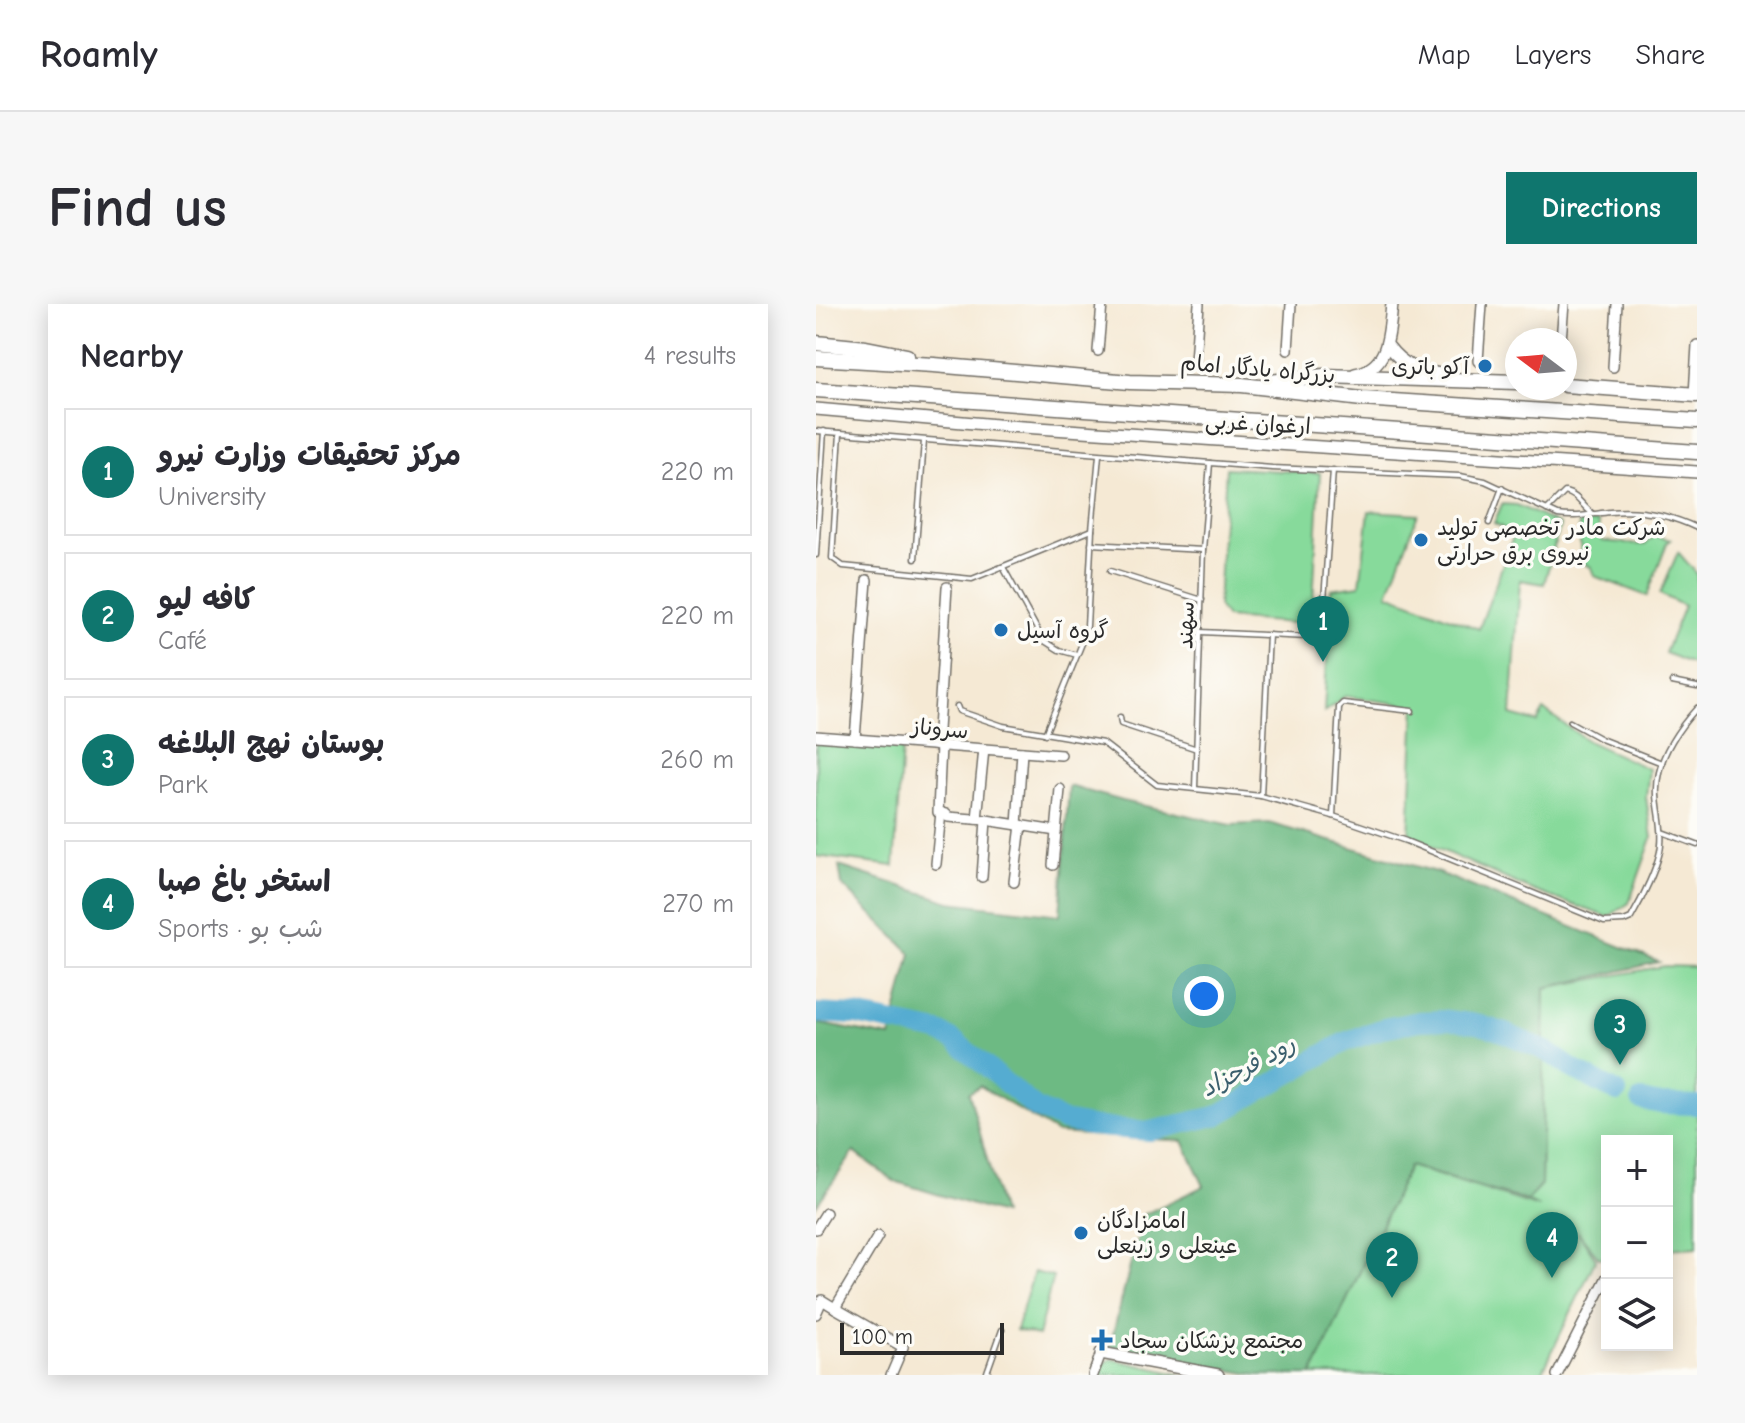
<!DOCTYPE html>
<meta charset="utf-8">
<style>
body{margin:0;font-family:"Comic Neue","Playpen Sans Arabic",sans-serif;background:#f7f7f7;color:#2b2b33}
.controls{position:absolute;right:24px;bottom:24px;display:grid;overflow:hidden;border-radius:0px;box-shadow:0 4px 20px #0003}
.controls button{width:72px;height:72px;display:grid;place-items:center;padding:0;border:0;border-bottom:2px solid #e1e1e2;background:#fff;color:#2b2b33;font:40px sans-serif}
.compass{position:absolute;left:689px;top:24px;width:72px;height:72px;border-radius:50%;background:#fff;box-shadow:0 4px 20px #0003;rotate:286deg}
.scale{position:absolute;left:24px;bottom:20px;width:164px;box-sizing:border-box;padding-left:8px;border:4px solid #2b2b2b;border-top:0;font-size:22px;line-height:28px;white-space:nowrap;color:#2b2b2b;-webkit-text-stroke:6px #fdfcf7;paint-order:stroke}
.you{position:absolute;left:388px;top:692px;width:28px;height:28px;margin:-20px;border:6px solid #fff;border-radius:50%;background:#1a73e8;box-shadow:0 0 0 12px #1a73e833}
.badge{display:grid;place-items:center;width:52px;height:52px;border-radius:50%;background:#0f766e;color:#fff;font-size:26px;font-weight:700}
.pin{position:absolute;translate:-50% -66px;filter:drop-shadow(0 2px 4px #0008)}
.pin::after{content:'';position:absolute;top:42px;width:28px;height:24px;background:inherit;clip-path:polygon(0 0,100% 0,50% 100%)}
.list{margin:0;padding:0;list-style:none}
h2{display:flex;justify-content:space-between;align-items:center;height:104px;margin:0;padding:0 32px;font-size:34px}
h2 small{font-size:26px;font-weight:400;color:#7c7c81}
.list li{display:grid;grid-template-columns:52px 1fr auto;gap:24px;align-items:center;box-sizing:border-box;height:128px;margin:0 16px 16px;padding:0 16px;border:2px solid #e1e1e2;border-radius:0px}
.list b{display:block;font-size:30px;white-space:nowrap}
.list p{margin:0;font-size:26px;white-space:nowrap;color:#7c7c81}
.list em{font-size:26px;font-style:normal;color:#7c7c81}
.icon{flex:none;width:44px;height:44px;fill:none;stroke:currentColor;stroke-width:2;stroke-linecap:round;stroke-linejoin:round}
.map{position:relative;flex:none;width:881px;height:1071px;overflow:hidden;border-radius:0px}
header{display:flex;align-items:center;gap:48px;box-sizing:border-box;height:112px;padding:0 40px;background:#fff;border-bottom:2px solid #e1e1e2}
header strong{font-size:38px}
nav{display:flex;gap:44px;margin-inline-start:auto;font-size:28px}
.intro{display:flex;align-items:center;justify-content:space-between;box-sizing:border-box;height:192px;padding:0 48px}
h1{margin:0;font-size:56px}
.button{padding:20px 36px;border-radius:0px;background:#0f766e;color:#fff;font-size:28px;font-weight:700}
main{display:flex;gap:48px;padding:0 48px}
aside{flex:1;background:#fff;border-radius:0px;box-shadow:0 4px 20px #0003}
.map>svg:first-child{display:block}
.green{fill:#87da9b;stroke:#598263;stroke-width:2}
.forest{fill:#6dba83;stroke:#4c7257;stroke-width:2}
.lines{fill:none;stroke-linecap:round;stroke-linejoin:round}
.river{stroke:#54acd1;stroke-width:20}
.service-casing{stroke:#726e66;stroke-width:7}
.minor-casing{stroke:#726e66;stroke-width:12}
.tertiary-casing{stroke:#726e66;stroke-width:14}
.trunk-casing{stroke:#726e66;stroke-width:17}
.service{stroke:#fff;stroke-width:4}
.minor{stroke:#fff;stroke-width:9}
.tertiary{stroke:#fff;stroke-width:11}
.trunk{stroke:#fff;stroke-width:14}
.poi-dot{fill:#1f6fb2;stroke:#fdfcf7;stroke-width:3}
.labels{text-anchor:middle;stroke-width:7;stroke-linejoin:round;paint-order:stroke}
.poi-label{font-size:22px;fill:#2b2b2b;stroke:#fdfcf7;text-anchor:start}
.street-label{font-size:22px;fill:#2b2b2b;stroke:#fdfcf7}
.water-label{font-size:24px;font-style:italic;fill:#3b5f6d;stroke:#fdfcf7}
</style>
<header>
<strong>Roamly</strong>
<nav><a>Map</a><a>Layers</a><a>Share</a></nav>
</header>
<div class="intro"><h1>Find us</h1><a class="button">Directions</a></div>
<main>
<aside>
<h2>Nearby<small>4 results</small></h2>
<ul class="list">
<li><span class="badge">1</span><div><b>مرکز تحقیقات وزارت نیرو</b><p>University</p></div><em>220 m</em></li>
<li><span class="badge">2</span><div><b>کافه لیو</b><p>Café</p></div><em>220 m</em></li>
<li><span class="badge">3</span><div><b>بوستان نهج البلاغه</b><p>Park</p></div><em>260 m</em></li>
<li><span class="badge">4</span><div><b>استخر باغ صبا</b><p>Sports · شب بو</p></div><em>270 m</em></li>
</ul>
</aside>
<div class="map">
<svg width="881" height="1071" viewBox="0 0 881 1071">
<rect width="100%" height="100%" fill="#fdfcf7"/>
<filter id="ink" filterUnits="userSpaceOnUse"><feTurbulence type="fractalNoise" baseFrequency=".0125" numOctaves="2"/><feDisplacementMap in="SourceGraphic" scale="16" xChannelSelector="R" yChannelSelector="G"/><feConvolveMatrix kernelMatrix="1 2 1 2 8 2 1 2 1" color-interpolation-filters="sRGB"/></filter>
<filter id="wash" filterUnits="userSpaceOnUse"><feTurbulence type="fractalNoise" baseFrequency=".006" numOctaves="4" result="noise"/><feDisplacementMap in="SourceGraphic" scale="32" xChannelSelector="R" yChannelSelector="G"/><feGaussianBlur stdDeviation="1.8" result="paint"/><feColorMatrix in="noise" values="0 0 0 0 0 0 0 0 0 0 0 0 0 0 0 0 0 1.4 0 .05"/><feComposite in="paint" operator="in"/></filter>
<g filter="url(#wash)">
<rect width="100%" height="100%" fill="#f5e9d4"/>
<g class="green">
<path d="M410 164 504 169 496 315 491 320 410 314 402 302Z"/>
<path d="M686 200 701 201 744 221 728 280 704 276 695 411 721 418 728 406 773 438 833 465 830 493 836 534 813 599 792 613 718 587 593 532 599 402 529 392 508 408 515 285 544 281 553 207 602 210 572 290 663 325 698 230 678 219Z"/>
<path d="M782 218 786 237 829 241 838 232 855 236 851 239 831 292 778 272 775 263 765 258 763 219Z"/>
<path d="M862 248 881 270V362L849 349 868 302 844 290Z"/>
<path d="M0 436 86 444 78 562 0 552Z"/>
<path d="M849 662 881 663V943L851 945V837H791V953L783 954 762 928 780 955 725 1071H496L593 862 723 903 711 897 725 881 729 684Z"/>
<path d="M218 968 237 973 222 1032 200 1026Z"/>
<path d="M296 1055 367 1071H281L284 1061Z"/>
</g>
<path class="forest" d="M253 482 307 497 415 521 453 519 623 569 843 658 729 684 725 881 711 897 593 862 496 1071H442L293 1046 327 911 388 882 367 837 241 829 164 782 153 789 186 910 78 877 38 848 0 902V719L74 733 95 649 26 581 23 562 134 598 244 611Z"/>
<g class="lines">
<g class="river">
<path d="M0 709 40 711 123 728 139 737 220 804 248 817 273 822 334 827 400 812 529 738 568 724 603 717 631 716 661 720 687 728 732 748 755 764 801 788"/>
<path d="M825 796 845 800 881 801"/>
</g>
</g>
</g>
<g filter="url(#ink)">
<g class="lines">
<defs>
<g id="service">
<path d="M0 127 456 164 644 172 669 177 742 211C760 214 776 210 794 208 825 205 852 210 881 224"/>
<path d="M24 129 16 254 27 262 156 275 276 226"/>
<path d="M731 206 749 188C762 191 766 202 776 209"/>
<path d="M673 219 686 184"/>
<path d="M275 240 387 246"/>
<path d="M0 251 8 127"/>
<path d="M99 255 108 137"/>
<path d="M187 263 227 336 243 346 261 351"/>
<path d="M294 267 386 296"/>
<path d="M385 328 491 333 499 332 506 326 517 166"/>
<path d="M856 378 881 383"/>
<path d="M141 402 143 407 187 422 287 439 341 481 445 492 517 512 590 537 788 618 808 617 815 614C825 597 844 559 845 540 847 523 842 508 841 491 839 459 860 427 881 404"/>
<path d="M304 413 305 420 381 445"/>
<path d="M754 418 785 435 846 459"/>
<path d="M229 430 267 337 271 322 276 226 283 151"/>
<path d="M379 484 387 246 394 159"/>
<path d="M445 492 453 331"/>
<path d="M517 512 523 403 527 399 596 407"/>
<path d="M846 528 881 541"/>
<path d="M170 1071 186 1026"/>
</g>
<g id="minor">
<path d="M745 36 748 0"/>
<path d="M472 46 475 0"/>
<path d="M282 47 286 0"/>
<path d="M662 57 666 0"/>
<path d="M379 58 383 0"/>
<path d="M797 63 801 0"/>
<path d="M878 91 881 41"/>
<path d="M0 432 245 451"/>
<path d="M39 435 51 276"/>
<path d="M121 442 131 283"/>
<path d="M125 442 122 508 130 510 132 513 170 516 240 527"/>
<path d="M161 515 168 445"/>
<path d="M201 521 206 448"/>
<path d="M120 560 125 508"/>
<path d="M237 561 244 485"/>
<path d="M166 573 170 516"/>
<path d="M198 578 205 521"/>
<path d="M0 925 10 909"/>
<path d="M62 932 19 1004 87 1043 75 1071"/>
<path d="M0 1010 6 996 19 1004"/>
<path d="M277 1071 285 1049"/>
<path d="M741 1071 791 973"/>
</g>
<g id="tertiary">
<path d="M572 42C589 64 602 66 629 71"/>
<path d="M539 70C574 64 573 28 576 0"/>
<path d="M0 105 192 122 881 168"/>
<path d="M285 1049 402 1071"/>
</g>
<g id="trunk">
<path d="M0 39 50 44 91 52"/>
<path d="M0 54 118 61 314 78 426 81 546 95 881 117"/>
<path d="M454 78 508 72 701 78"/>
<path d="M749 81 881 91"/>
<path d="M0 86 881 148"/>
</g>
</defs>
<use href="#service" class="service-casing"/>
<use href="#minor" class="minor-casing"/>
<use href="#tertiary" class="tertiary-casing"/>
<use href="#trunk" class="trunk-casing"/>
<use href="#service" class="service"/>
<use href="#minor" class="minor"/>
<use href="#tertiary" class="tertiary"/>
<use href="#trunk" class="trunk"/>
</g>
</g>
<g class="poi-dot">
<circle cx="669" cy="62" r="8"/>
<circle cx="605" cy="236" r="8"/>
<circle cx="185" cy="326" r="8"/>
<circle cx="265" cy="929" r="8"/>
<path d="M282 1024h8v8h8v8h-8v8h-8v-8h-8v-8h8z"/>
</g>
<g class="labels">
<g class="poi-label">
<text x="653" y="70" text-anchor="end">آکو باتری</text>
<text x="621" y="231">شرکت مادر تخصصی تولید<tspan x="621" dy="25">نیروی برق حرارتی</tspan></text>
<text x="201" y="334">گروه آسیل</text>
<text x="281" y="924">امامزادگان<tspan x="281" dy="25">عینعلی و زینعلی</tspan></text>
<text x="304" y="1044">مجتمع پزشکان سجاد</text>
</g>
<g class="street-label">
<text transform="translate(442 64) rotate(5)" y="8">بزرگراه یادگار امام</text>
<text transform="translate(442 119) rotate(3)" y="8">ارغوان غربی</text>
<text transform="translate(369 321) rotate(-88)" y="8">سهند</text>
<text transform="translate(124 424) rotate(5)" y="8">سروناز</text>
</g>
<g class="water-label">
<text transform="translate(432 762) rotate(-28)" y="8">رود فرحزاد</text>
</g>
</g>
</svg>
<div class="controls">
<button>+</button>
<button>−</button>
<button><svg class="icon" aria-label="layers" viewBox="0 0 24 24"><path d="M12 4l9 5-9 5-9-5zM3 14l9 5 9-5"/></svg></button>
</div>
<svg class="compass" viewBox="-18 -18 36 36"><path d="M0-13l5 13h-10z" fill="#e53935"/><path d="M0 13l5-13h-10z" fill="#7c7c81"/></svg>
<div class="scale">100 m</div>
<div class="you"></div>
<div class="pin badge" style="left:507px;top:358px">1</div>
<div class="pin badge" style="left:576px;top:994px">2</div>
<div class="pin badge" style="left:804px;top:761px">3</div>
<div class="pin badge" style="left:736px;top:974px">4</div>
</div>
</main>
